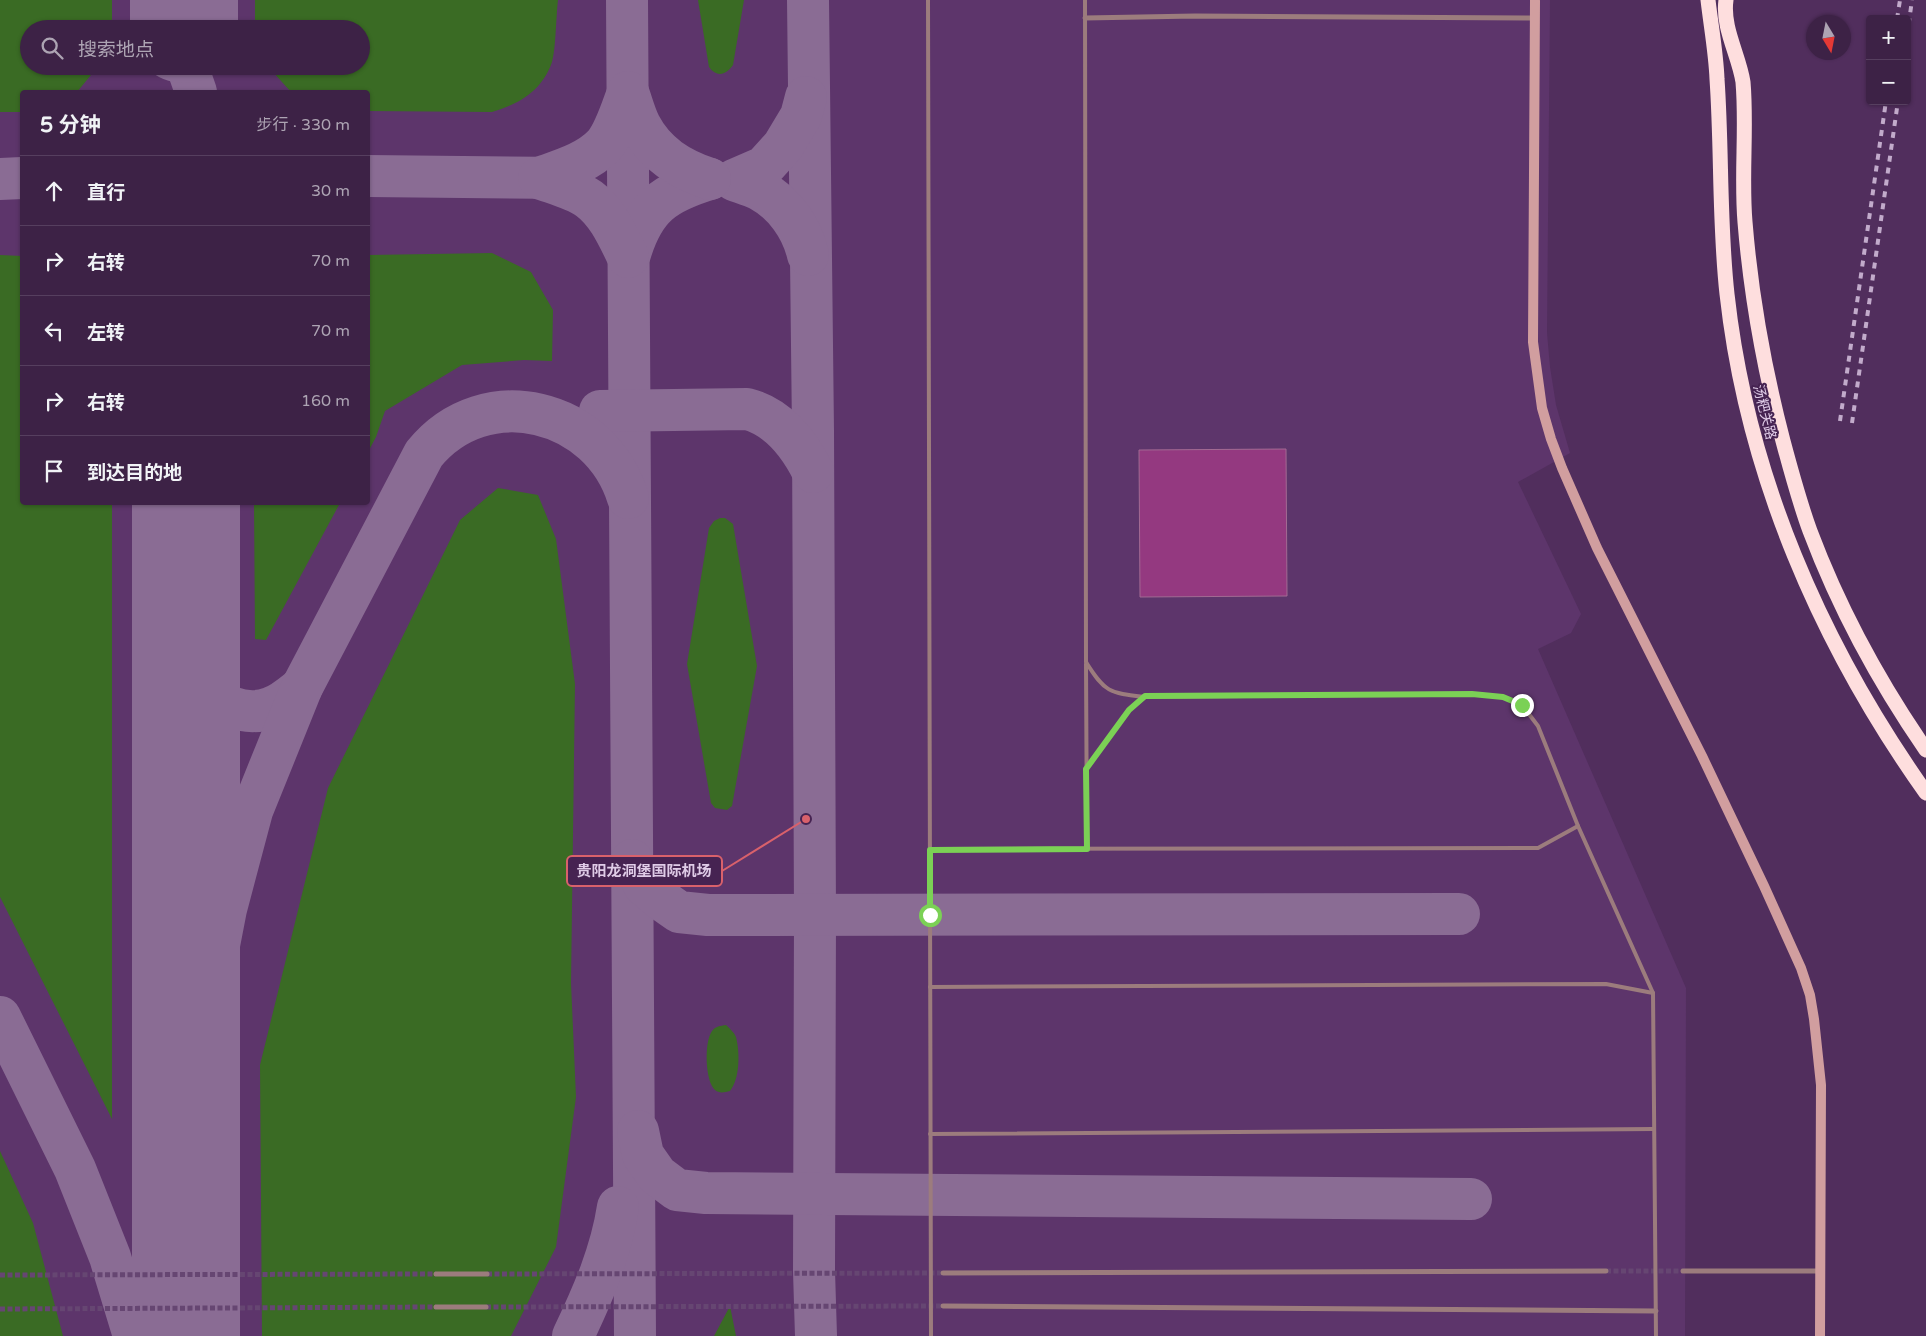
<!DOCTYPE html>
<html lang="zh">
<meta charset="utf-8">
<style>
body{margin:0;font-family:"Varela Round","Noto Sans SC",sans-serif;background:#482f51;color:#f1f3f6}
.controls{position:absolute;right:15px;top:15px;display:grid;overflow:hidden;border-radius:5px;box-shadow:0 1px 4px #0004}
.controls button{width:45px;height:45px;display:grid;place-items:center;padding:0;border:0;border-bottom:1px solid #563f5f;background:#3d2246;color:#f1f3f6;font:25px sans-serif}
.compass{position:absolute;left:1806px;top:15px;width:45px;height:45px;border-radius:50%;background:#3d2246;box-shadow:0 1px 4px #0004;rotate:170deg}
.stop{position:absolute;width:15px;height:15px;margin:-11px;border:4px solid #7bd155;border-radius:50%;background:#fff}
.stop.end{background:#7bd155;border-color:#fff;box-shadow:0 1px 5px #0008}
.list{margin:0;padding:0;list-style:none}
h2{display:flex;justify-content:space-between;align-items:center;height:65px;margin:0;padding:0 20px;font-size:21px}
h2 small{font-size:16px;font-weight:400;color:#ada4b3}
.list li{display:grid;grid-template-columns:32px 1fr auto;gap:15px;align-items:center;box-sizing:border-box;height:70px;padding:0 20px;border-top:1px solid #563f5f}
.list b{display:block;font-size:19px;white-space:nowrap}
.list em{font-size:16px;font-style:normal;color:#ada4b3}
.icon{flex:none;width:28px;height:28px;fill:none;stroke:currentColor;stroke-width:2;stroke-linecap:round;stroke-linejoin:round}
.map{position:relative;flex:none;width:1926px;height:1336px;overflow:hidden}
.search{position:absolute;background:#3d2246;box-shadow:0 1px 4px #0004;left:20px;top:20px;width:350px;height:55px;display:flex;align-items:center;gap:12px;box-sizing:border-box;padding:0 18px;border-radius:28px;color:#ada4b3;font-size:19px}
.panel{position:absolute;background:#3d2246;box-shadow:0 1px 4px #0004;left:20px;top:90px;width:350px;height:415px;border-radius:5px}
.map>svg:first-child{display:block}
.built{fill:#5d356b;fill-rule:evenodd}
.green{fill:#3a6b24}
.lines{fill:none;stroke-linecap:round;stroke-linejoin:round}
.taxiway{stroke:#8a6c94;stroke-width:42}
.runway{stroke:#8a6c94;stroke-width:108}
.building{fill:#943980;stroke:#a26b93}
.street-tunnel{stroke:#664672;stroke-width:5;stroke-dasharray:5 2.5;stroke-linecap:butt}
.lane{stroke:#9c7c7d;stroke-width:4}
.street{stroke:#9c7c7d;stroke-width:5}
.secondary{stroke:#d19e9f;stroke-width:10}
.highway{stroke:#fedede;stroke-width:15}
.rail{stroke:#c2abcb;stroke-width:4;stroke-dasharray:6 6;stroke-linecap:butt}
.route{stroke:#7bd155;stroke-width:6}
.labels{text-anchor:middle;stroke-width:4;stroke-linejoin:round;paint-order:stroke}
.street-label{font-size:14px;fill:#dfcbe7;stroke:#462352}
.leader{fill:none;stroke:#d9616b;stroke-width:2}
.callout-dot{fill:#d9616b;stroke:#462352;stroke-width:2}
.callout{fill:#462352;stroke:#d9616b;stroke-width:2}
.callout-label{font-size:15px;text-anchor:middle;font-weight:bold;fill:#dfcbe7}
</style>
<div class="map">
<svg width="1926" height="1336" viewBox="0 0 1926 1336">
<rect width="100%" height="100%" fill="#512e5d"/>
<path class="built" d="M0 0H1550L1547 333 1550 367 1556 405 1570 453 1518 482 1581 614 1571 633 1538 649 1686 988 1685 1336H0ZM29 29H361V66H29ZM22 92H368V502H22Z"/>
<g class="green">
<path d="M0 0H112V29H29V66H96L91 75 77 92H22V112H0Z"/>
<path d="M255 0H558C556 16 556 48 552 62 542 91 519 104 492 112L368 111V92H291L272 71 271 66H361V29H255Z"/>
<path d="M698 0H744L733 65C726 75 717 78 709 67Z"/>
<path d="M492 253 531 272 553 310 552 361 524 360 462 365 385 411 376 437 368 452V255Z"/>
<path d="M0 255 22 256V502L112 503V1119L0 897Z"/>
<path d="M498 488 538 495 556 539 575 684 571 983 576 1097 556 1247 511 1336H262L260 1065 328 788 460 520Z"/>
<path d="M254 503H340L266 640 255 639Z"/>
<path d="M720 518H725L733 524 757 666 732 806 727 810 715 808 711 803 687 664 709 528 714 521Z"/>
<path d="M726 1025C730 1029 734 1032 736 1037 740 1052 740 1079 730 1091 725 1092 720 1094 715 1090 705 1081 704 1042 712 1031 716 1026 720 1026 726 1025Z"/>
<path d="M0 1151 33 1223 63 1336H0Z"/>
<path d="M730 1306 736 1336H714Z"/>
</g>
<g class="lines">
<g class="taxiway">
<path d="M627 0 635 1336"/>
<path d="M808 0 813 431 815 916 814 1271 816 1336"/>
<path d="M187 66 196 92"/>
<path d="M806 97 801 116 783 146 764 167 734 180C742 183 752 186 760 190 784 203 802 228 808 255"/>
<path d="M368 176 567 178"/>
<path d="M0 179 22 178"/>
<path d="M630 254C644 207 664 193 710 179"/>
<path d="M628 257C618 237 608 213 589 199 575 189 555 184 539 178 561 170 587 163 604 145 615 132 622 108 628 92 632 103 635 115 640 125 655 154 680 169 710 179"/>
<path d="M600 411 747 409C778 417 799 444 813 472"/>
<path d="M186 652C191 662 195 674 201 684 214 705 246 717 270 708 282 704 292 695 302 687"/>
<path d="M632 860 644 885 659 898 679 912 708 915 1459 914"/>
<path d="M0 1017 75 1169 110 1257 134 1336"/>
<path d="M186 1114 200 1025 213 976 226 909 252 811 302 687 424 454C485 379 601 409 628 498"/>
<path d="M638 1131 643 1155 657 1175 677 1190 706 1193 1471 1199"/>
<path d="M573 1336C593 1294 611 1253 618 1207"/>
</g>
<g class="runway">
<path d="M184 0V29"/>
<path d="M186 502V1336"/>
</g>
</g>
<path class="building" d="M1286 449 1287 596 1140 597 1139 450Z"/>
<g class="lines">
<g class="street-tunnel">
<path d="M1606 1271H1683"/>
<path d="M487 1274 943 1273"/>
<path d="M0 1275 436 1274"/>
<path d="M486 1307 943 1306"/>
<path d="M0 1309 436 1307"/>
</g>
<g class="lane">
<path d="M928 0 931 1336"/>
<path d="M1085 0 1086 662C1105 693 1110 693 1145 697L1472 694 1503 697 1522 705 1538 726 1578 826 1653 993 1656 1336"/>
<path d="M1086 664 1087 849"/>
<path d="M1087 768 1129 710 1145 697"/>
<path d="M930 849 1538 848 1578 826"/>
<path d="M930 987 1606 984 1653 993"/>
<path d="M930 1134 1654 1129"/>
</g>
<g class="street">
<path d="M1085 18 1195 16 1535 18"/>
<path d="M1683 1271H1820"/>
<path d="M943 1273 1606 1271"/>
<path d="M436 1274H487"/>
<path d="M943 1306 1656 1311"/>
<path d="M436 1307H486"/>
</g>
<path class="secondary" d="M1535 1 1533 342 1542 408 1551 439 1562 468 1597 548 1702 756 1764 886 1801 968 1810 995 1814 1019 1821 1085 1820 1336"/>
<g class="highway">
<path d="M1708 0C1711 26 1716 53 1717 79 1722 151 1719 222 1727 294 1747 475 1821 645 1926 793"/>
<path d="M1726 0C1722 28 1739 55 1743 82 1747 129 1741 175 1745 222 1751 296 1764 368 1783 441 1791 471 1799 501 1810 531 1839 608 1879 682 1926 750"/>
</g>
<g class="rail">
<path d="M1897 19 1900 0"/>
<path d="M1907 36 1912 0"/>
<path d="M1840 421 1886 101"/>
<path d="M1852 423 1898 101"/>
</g>
</g>
<g class="lines">
<path class="route" d="M930 915V850L1087 849 1086 769 1129 710 1145 696 1472 694 1503 697 1522 705"/>
</g>
<g class="labels">
<g class="street-label">
<text transform="translate(1765 412) rotate(76)" y="5">汤粑关路</text>
</g>
</g>
<path class="leader" d="M806 819L722 871"/>
<circle class="callout-dot" cx="806" cy="819" r="5"/>
<rect class="callout" x="567" y="856" width="155" height="30" rx="5"/>
<g class="callout-label">
<text x="644" y="876">贵阳龙洞堡国际机场</text>
</g>
</svg>
<div class="controls">
<button>+</button>
<button>−</button>
</div>
<svg class="compass" viewBox="-18 -18 36 36"><path d="M0-13l5 13h-10z" fill="#e53935"/><path d="M0 13l5-13h-10z" fill="#ada4b3"/></svg>
<div class="stop" style="left:930px;top:915px"></div>
<div class="stop end" style="left:1522px;top:705px"></div>
<div class="search"><svg class="icon" aria-label="search" viewBox="0 0 24 24"><circle cx="10" cy="10" r="6"/><path d="M15 15l6 6"/></svg>搜索地点</div>
<section class="panel">
<h2>5 分钟<small>步行 · 330 m</small></h2>
<ul class="list">
<li><svg class="icon" aria-label="ahead" viewBox="0 0 24 24"><path d="M12 20V5M6 11l6-6 6 6"/></svg><div><b>直行</b></div><em>30 m</em></li>
<li><svg class="icon" aria-label="right" viewBox="0 0 24 24"><path d="M7 20v-9h11M14 6l5 5-5 5"/></svg><div><b>右转</b></div><em>70 m</em></li>
<li><svg class="icon" aria-label="left" viewBox="0 0 24 24"><path d="M17 20v-9H6M10 6l-5 5 5 5"/></svg><div><b>左转</b></div><em>70 m</em></li>
<li><svg class="icon" aria-label="right" viewBox="0 0 24 24"><path d="M7 20v-9h11M14 6l5 5-5 5"/></svg><div><b>右转</b></div><em>160 m</em></li>
<li><svg class="icon" aria-label="arrive" viewBox="0 0 24 24"><path d="M6 21V4h12l-3 4 3 4H6"/></svg><div><b>到达目的地</b></div></li>
</ul>
</section>
</div>
